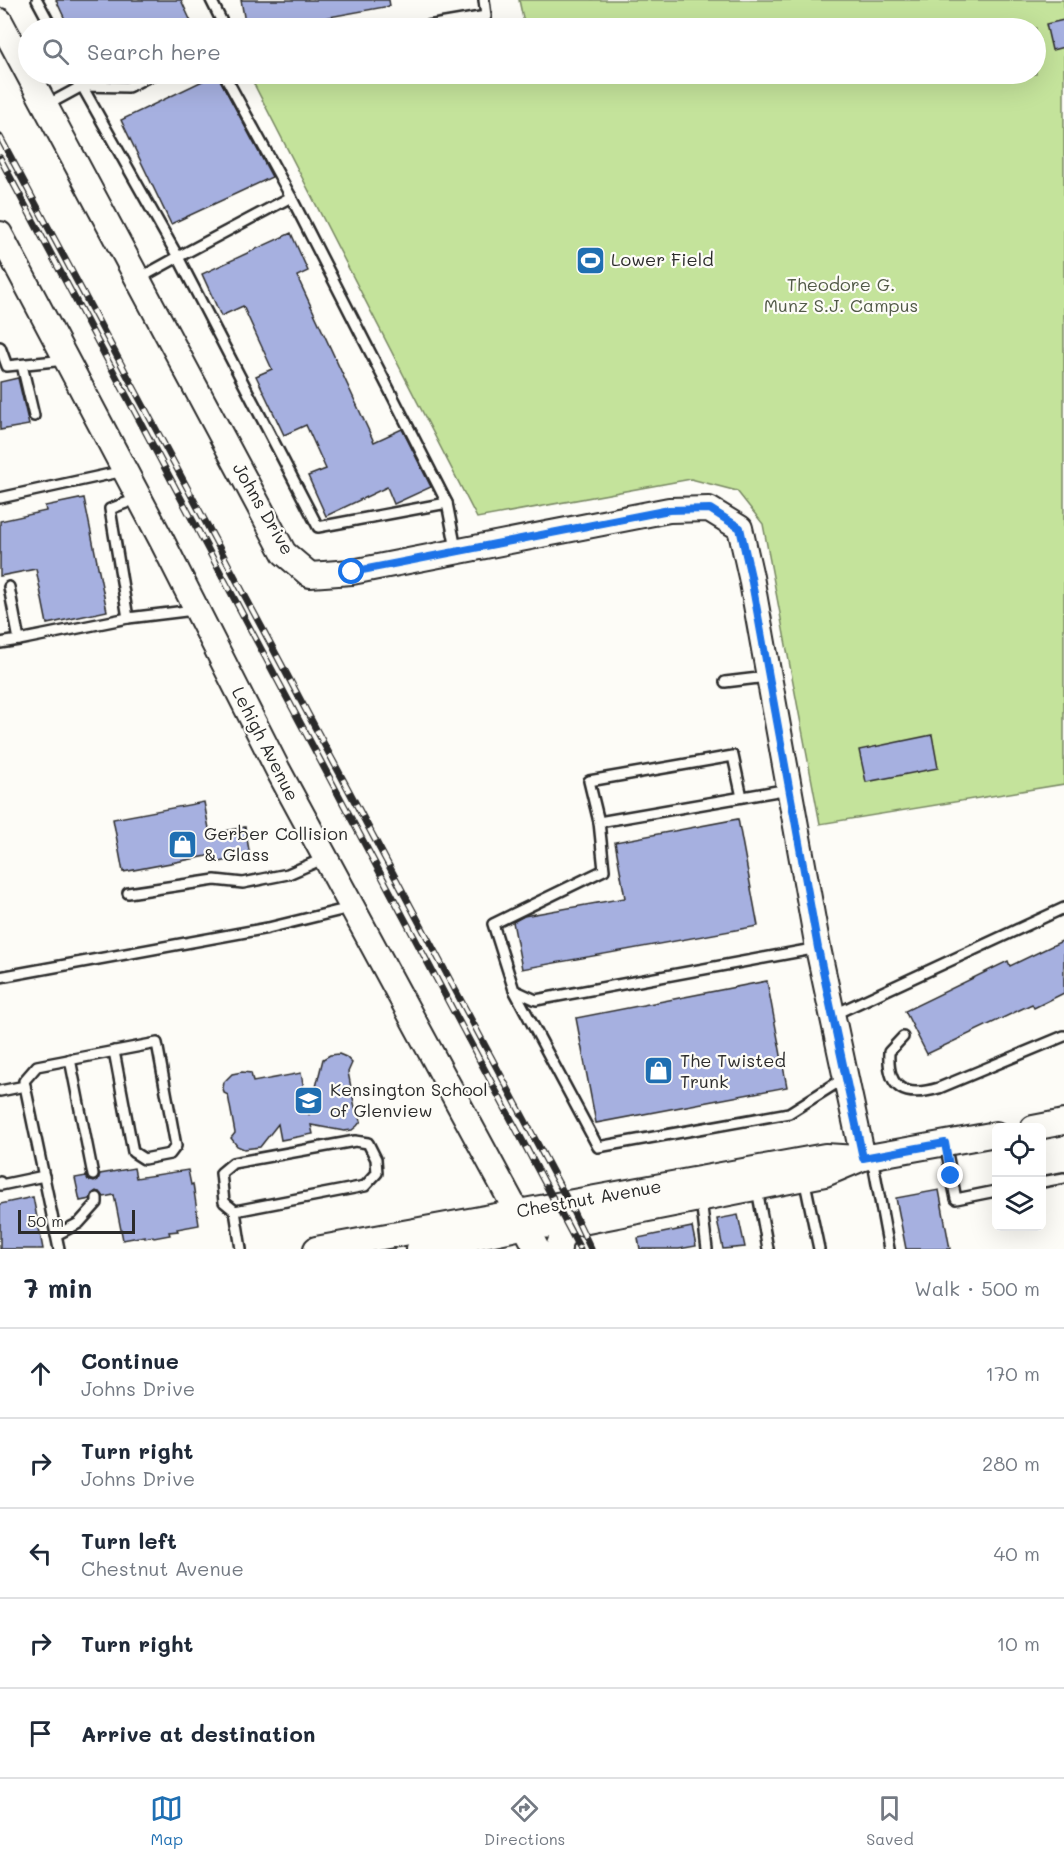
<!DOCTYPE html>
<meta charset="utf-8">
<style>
body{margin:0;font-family:Mali,sans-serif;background:#f2f2f3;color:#1f2937}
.controls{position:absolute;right:18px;bottom:18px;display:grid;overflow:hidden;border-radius:9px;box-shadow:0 6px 24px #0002}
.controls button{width:54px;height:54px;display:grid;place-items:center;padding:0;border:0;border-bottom:2px solid #e0e1e3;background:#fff;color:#1f2937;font:30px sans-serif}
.scale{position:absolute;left:18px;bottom:15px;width:117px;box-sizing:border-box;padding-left:6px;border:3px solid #2b2b2b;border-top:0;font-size:16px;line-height:21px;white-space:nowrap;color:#2b2b2b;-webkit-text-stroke:4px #fdfcf7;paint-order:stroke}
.stop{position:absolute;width:18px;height:18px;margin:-14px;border:4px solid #1a73e8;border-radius:50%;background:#fff}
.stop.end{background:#1a73e8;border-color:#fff;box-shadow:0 2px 6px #0008}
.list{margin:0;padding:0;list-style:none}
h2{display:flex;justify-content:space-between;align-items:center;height:78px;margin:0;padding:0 24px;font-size:26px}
h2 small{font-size:20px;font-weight:400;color:#747a83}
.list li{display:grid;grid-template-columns:39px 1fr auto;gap:18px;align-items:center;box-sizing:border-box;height:90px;padding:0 24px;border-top:2px solid #e0e1e3}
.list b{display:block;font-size:22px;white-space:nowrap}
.list p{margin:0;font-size:20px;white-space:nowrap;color:#747a83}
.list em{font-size:20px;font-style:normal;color:#747a83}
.icon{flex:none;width:33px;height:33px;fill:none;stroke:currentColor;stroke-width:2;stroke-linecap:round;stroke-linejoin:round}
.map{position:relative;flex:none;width:1064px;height:1249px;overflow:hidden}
.search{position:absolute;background:#fff;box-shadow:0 6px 24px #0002;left:18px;right:18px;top:18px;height:66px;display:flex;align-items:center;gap:15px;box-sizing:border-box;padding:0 21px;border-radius:33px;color:#747a83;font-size:22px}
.sheet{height:528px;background:#fff}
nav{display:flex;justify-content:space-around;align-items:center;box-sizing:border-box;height:84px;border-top:2px solid #e0e1e3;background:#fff;font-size:16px;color:#747a83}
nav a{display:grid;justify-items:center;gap:3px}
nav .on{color:#1f6fb2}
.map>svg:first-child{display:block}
.green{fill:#c4e39b;stroke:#788763;stroke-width:1.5}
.building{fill:#a6b0e0;stroke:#2b2b2b;stroke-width:1.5}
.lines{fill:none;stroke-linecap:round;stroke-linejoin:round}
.service-casing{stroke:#2b2b2b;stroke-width:14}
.tertiary-casing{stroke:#2b2b2b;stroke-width:28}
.service{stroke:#fdfcf7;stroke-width:9}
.tertiary{stroke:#fdfcf7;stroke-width:24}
.rail-casing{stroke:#2b2b2b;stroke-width:7}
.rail{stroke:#fdfcf7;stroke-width:4.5;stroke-dasharray:14;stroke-linecap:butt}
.route{stroke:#1a73e8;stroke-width:8}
.labels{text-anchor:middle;stroke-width:4.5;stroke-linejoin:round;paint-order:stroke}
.poi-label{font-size:18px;fill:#2b2b2b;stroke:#fdfcf7;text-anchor:start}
.park-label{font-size:18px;fill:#515947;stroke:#fdfcf7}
.street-label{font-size:18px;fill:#2b2b2b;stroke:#fdfcf7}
</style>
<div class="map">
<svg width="1064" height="1249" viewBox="0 0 1064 1249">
<rect width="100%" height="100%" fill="#fdfcf7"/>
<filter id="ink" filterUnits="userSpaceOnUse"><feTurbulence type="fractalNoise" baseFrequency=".0167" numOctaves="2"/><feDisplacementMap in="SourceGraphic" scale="12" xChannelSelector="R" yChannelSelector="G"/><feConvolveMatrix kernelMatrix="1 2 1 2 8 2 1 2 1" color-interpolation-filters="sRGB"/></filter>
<g filter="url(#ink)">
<path class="green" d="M519 0H1064V784L820 824 763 524 737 491 691 479 477 518 253 82 305 74H1036V28H525Z"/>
<g class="building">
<path d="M56 0H181L194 28H69Z"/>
<path d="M241 0H389L390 6 269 28H246Z"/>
<path d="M1064 20V47L1052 50 1046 24Z"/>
<path d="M217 74 272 177 171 224 121 120Z"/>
<path d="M291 233 308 271 297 276 374 442 402 429 431 487 394 504 387 487 326 516 308 476 326 469 306 425 284 435 256 376 272 369 243 306 221 316 202 274Z"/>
<path d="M18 378 29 425 0 430V382Z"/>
<path d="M84 498 107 611 47 624 36 569 0 576V521L46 511 45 506Z"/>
<path d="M932 735 938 768 866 782 859 750Z"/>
<path d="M204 802 210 834 245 827 250 856 214 863 213 855 123 872 113 819Z"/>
<path d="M738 819 758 926 522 969 513 922 524 916 625 898 615 842Z"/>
<path d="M1064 940V993L1034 1008 1032 1004 927 1054 905 1011 1008 961 1010 966Z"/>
<path d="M767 981 787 1087 596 1123 576 1018Z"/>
<path d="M339 1054 346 1057 352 1063 348 1072 356 1113 360 1117 361 1121 357 1126 352 1130 344 1131 311 1125 313 1134 281 1140 278 1124 260 1147 244 1149 237 1146 231 1138 235 1133 228 1095 224 1093 223 1088 224 1082 232 1074 242 1072 251 1073 253 1082 301 1073 309 1115 323 1059 330 1055Z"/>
<path d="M134 1168 136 1178 188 1170 191 1185 193 1184 199 1225 177 1229 178 1231 169 1232 170 1235 154 1238 153 1236 145 1238V1236L123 1240 114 1195 104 1197 101 1193 96 1191 92 1194 90 1199 80 1201 75 1178 86 1176 88 1180 94 1182 98 1180 100 1174Z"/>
<path d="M939 1190 950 1249H906L896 1198Z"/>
<path d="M33 1197 43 1249H0V1204Z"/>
<path d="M738 1215 745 1247 723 1249 717 1219Z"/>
<path d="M692 1227 696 1246 679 1249H640L638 1238Z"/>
</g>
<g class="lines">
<defs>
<g id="service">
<path d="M37 0 52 28"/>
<path d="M211 0 225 28"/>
<path d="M416 28 486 16 484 0"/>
<path d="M82 86 178 257 291 197 224 74"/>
<path d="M82 86 128 87 154 74"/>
<path d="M47 105 82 86 75 74"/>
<path d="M291 197 447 503"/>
<path d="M138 279 178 257 318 527 447 503 456 549"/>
<path d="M0 347 7 366 65 360"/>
<path d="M22 365 34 416"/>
<path d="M0 498 124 471"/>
<path d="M139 498 110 509 128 618 194 610"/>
<path d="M9 587 19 640 128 618"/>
<path d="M0 643 19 640"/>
<path d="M725 682 767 677"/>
<path d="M789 789 599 822 604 870 493 924 514 990 536 1000 818 948"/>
<path d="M599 822 589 781 733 756 742 797"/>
<path d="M128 893 215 880 243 883 288 874 325 858"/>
<path d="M0 977 268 928 350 908"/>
<path d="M514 990 598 1147 789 1113 843 1079"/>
<path d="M835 1014 1064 908"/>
<path d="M903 1037 889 1052C887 1090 905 1098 939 1088L1064 1036"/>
<path d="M70 1059 93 1175"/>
<path d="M0 1091 25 1086"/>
<path d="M945 1143 956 1199 996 1191"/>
<path d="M872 1157 889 1249"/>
<path d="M804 1178 819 1249"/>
<path d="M0 1182 1 1185 44 1176"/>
<path d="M1042 1182 1064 1178"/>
<path d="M757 1189 768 1249"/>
<path d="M701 1200 707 1249"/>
<path d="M235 1211 365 1186 377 1173 376 1159 368 1143 355 1141 233 1163 221 1173 224 1202 235 1211 241 1249"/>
<path d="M56 1235 79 1223 97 1203V1198"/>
<path d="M59 1249 24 1081 37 1066 157 1043 176 1146 170 1154 144 1159 133 1152 114 1051"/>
</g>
<g id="tertiary">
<path d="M0 21 284 553 310 575 352 572 669 510 709 509 740 528 751 577 818 948 863 1158"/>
<path d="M0 234 162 541 278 770 537 1249"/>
<path d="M1033 1128 1064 1122"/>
<path d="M316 1249 825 1156 857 1158"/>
<path d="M419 1249 526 1226 567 1225 825 1174 863 1158 996 1134"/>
<path d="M559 1249V1245L567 1225"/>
</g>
</defs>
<use href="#service" class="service-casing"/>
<use href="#tertiary" class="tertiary-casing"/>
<use href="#service" class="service"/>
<use href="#tertiary" class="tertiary"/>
<defs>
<g id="rail">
<path d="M0 137 569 1203 591 1249"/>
<path d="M0 158 580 1249"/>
</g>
</defs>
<use href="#rail" class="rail-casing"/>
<use href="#rail" class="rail"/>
</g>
</g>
<g class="lines" filter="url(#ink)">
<path class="route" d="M352 572 669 510 710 509 740 528 751 577 818 948 863 1158 945 1143 951 1176"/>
</g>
<defs>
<symbol id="stadium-square" viewBox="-11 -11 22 22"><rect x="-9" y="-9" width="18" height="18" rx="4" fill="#1f6fb2" stroke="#fdfcf7"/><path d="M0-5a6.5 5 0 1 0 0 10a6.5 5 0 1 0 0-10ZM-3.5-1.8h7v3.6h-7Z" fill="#fff"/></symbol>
<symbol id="shop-square" viewBox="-11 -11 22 22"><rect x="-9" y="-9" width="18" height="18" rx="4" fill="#1f6fb2" stroke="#fdfcf7"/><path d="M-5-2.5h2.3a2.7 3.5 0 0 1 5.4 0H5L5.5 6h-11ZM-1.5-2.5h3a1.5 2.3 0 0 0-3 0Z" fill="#fff"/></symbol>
<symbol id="school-square" viewBox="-11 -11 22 22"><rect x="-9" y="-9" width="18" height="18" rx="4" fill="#1f6fb2" stroke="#fdfcf7"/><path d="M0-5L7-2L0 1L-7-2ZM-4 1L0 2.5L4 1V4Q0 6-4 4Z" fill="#fff"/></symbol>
</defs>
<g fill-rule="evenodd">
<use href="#stadium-square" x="574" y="244" width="33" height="33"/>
<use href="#shop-square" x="166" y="828" width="33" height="33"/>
<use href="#shop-square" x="642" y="1054" width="33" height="33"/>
<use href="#school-square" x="292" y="1084" width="33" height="33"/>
</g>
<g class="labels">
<g class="poi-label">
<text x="611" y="266">Lower Field</text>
<text x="204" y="840">Gerber Collision<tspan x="204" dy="21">&amp; Glass</tspan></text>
<text x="680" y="1067">The Twisted<tspan x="680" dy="21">Trunk</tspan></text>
<text x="330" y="1096">Kensington School<tspan x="330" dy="21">of Glenview</tspan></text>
</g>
<g class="park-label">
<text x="841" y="291">Theodore G.<tspan x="841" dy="21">Munz S.J. Campus</tspan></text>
</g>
<g class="street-label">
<text transform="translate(263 509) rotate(60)" y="6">Johns Drive</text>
<text transform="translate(265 744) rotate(63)" y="6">Lehigh Avenue</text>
<text transform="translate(589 1199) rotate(-10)" y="6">Chestnut Avenue</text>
</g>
</g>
</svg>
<div class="controls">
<button><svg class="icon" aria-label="locate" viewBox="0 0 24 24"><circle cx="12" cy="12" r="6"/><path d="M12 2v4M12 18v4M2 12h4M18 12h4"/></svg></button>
<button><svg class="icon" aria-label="layers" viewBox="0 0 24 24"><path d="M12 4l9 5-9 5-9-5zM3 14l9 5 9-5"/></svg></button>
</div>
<div class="scale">50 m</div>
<div class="stop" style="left:352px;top:572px"></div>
<div class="stop end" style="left:951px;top:1176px"></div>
<div class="search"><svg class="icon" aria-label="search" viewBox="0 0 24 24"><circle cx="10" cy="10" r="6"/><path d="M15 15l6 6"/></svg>Search here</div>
</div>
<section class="sheet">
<h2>7 min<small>Walk · 500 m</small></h2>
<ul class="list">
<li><svg class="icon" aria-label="ahead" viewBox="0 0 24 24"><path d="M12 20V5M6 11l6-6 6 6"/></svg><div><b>Continue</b><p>Johns Drive</p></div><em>170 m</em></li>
<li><svg class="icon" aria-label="right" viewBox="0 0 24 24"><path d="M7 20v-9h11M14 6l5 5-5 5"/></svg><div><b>Turn right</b><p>Johns Drive</p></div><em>280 m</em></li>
<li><svg class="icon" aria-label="left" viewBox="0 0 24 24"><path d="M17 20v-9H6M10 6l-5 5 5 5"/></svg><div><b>Turn left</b><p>Chestnut Avenue</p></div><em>40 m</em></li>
<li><svg class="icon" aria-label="right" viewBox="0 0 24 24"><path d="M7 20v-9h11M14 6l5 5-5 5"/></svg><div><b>Turn right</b></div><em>10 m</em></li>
<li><svg class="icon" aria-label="arrive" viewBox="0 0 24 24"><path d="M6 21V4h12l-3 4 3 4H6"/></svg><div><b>Arrive at destination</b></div></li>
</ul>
</section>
<nav>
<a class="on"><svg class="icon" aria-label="map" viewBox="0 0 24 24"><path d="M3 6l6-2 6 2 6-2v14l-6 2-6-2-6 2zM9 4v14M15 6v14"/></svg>Map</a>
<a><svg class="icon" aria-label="directions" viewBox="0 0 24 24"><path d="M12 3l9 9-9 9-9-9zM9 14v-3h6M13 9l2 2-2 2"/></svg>Directions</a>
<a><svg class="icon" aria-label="saved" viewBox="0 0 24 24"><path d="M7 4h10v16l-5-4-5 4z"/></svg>Saved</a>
</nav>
